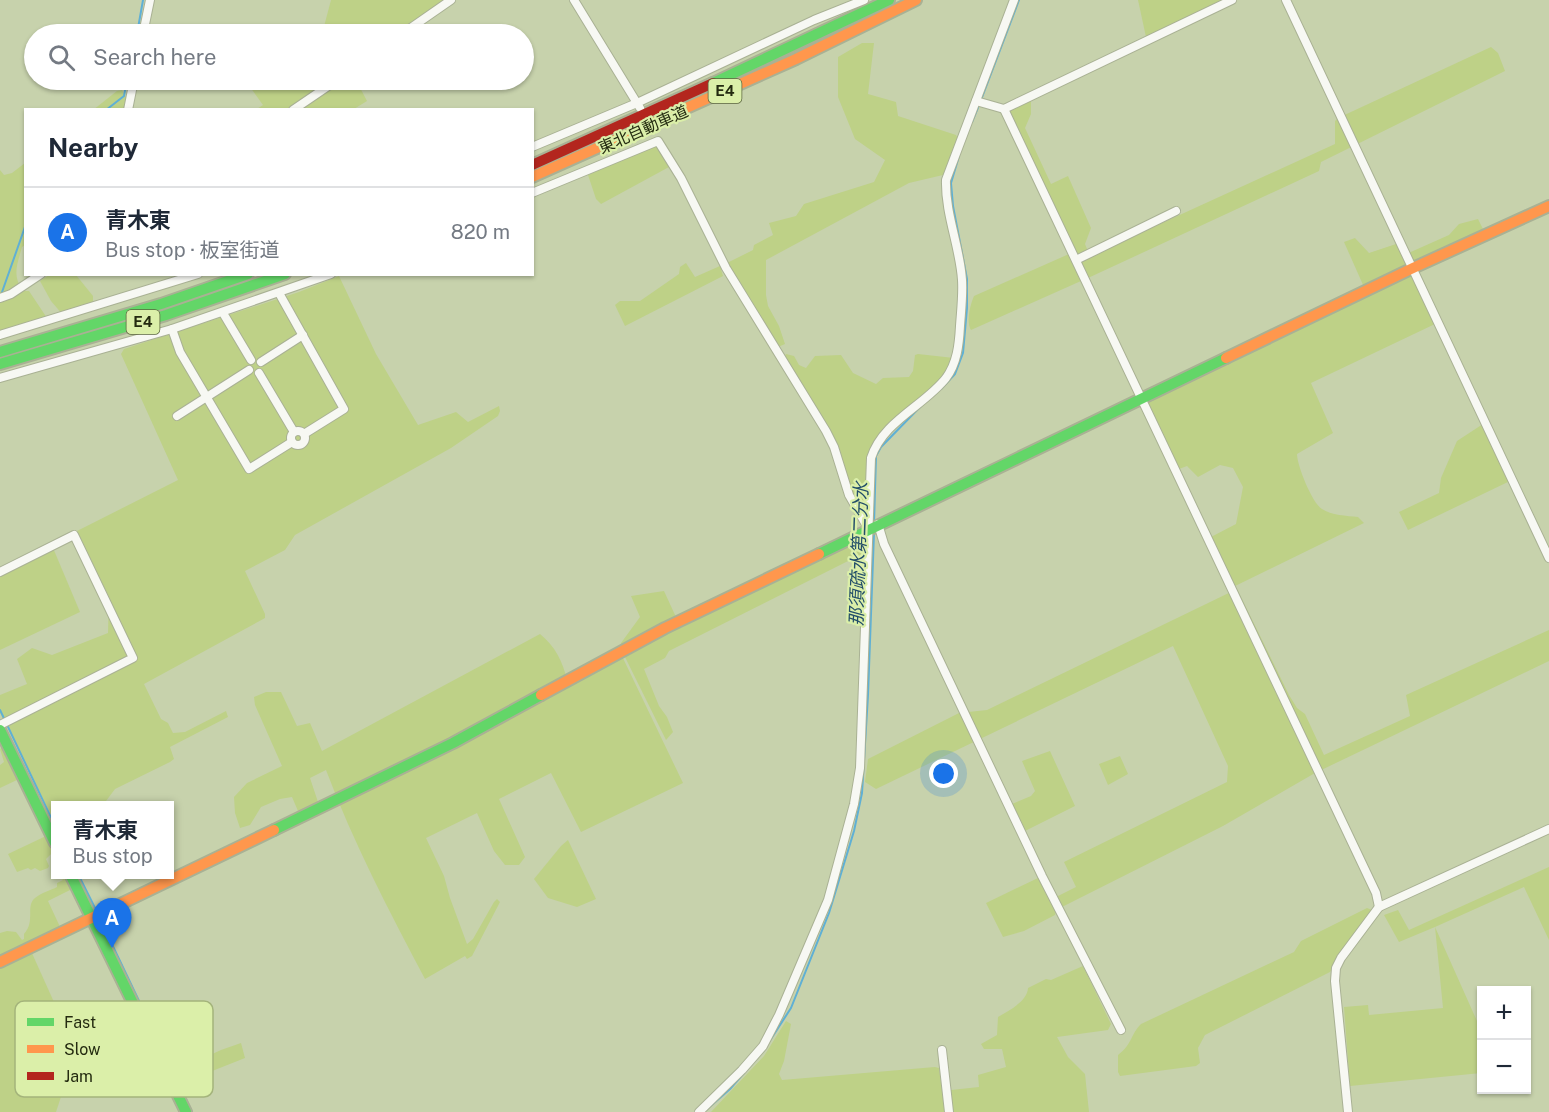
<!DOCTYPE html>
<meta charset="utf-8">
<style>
body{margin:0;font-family:"Public Sans","Noto Sans JP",sans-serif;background:#f6f6f7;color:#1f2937}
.controls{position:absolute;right:18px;bottom:18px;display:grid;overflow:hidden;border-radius:0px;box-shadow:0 2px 4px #0004}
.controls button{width:54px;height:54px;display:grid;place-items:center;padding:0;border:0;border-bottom:2px solid #e0e1e3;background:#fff;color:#1f2937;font:30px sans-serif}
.you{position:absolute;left:944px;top:774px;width:21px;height:21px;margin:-15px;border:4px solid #fff;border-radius:50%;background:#1a73e8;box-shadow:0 0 0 9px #1a73e833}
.badge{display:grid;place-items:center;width:39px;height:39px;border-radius:50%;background:#1a73e8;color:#fff;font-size:20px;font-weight:700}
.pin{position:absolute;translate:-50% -50px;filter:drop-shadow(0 2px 3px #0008)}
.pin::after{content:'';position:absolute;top:32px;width:21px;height:18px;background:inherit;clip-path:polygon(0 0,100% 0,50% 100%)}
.popup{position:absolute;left:51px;top:801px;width:123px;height:78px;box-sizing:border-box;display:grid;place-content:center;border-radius:0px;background:#fff;filter:drop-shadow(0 2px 4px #0005);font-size:20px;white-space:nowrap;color:#747a83}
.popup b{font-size:22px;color:#1f2937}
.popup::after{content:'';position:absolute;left:50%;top:100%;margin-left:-12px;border:12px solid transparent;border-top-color:#fff}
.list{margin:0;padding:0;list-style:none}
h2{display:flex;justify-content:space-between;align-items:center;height:78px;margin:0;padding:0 24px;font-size:26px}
h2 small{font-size:20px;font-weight:400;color:#747a83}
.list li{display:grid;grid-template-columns:39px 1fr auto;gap:18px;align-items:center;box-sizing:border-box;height:90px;padding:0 24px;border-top:2px solid #e0e1e3}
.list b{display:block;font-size:22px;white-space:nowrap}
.list p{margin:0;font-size:20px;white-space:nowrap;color:#747a83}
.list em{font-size:20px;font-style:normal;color:#747a83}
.icon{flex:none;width:33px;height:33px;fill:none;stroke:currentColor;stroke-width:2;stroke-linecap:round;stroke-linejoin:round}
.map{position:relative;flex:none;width:1549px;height:1112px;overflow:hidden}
.search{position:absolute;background:#fff;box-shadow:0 2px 4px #0004;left:24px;top:24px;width:510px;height:66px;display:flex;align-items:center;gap:15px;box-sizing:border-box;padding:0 21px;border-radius:33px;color:#747a83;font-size:22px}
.panel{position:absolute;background:#fff;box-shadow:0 2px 4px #0004;left:24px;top:108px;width:510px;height:168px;border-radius:0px}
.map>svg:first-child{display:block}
.green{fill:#bed187}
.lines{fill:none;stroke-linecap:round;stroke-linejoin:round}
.stream{stroke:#5fb0d5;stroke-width:2}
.street-casing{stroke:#a9b194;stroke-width:10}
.fast-casing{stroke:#a9b194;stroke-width:14}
.slow-casing{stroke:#a9b194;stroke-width:14}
.jam-casing{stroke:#a9b194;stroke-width:14}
.street{stroke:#f7f8f3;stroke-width:8}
.fast{stroke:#63d668;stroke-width:10}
.slow{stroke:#ff974d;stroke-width:10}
.jam{stroke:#b3261e;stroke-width:10}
.labels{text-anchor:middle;stroke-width:4.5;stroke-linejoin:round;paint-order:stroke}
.shield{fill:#dbefa9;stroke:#5b663e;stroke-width:1.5}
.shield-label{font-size:15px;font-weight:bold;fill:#242b10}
.street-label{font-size:16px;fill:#242b10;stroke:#dbefa9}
.water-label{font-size:18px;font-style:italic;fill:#224d69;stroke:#dbefa9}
.key{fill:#dbefa9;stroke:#a4b47b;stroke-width:1.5}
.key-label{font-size:16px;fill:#242b10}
</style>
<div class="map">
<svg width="1549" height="1112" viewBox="0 0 1549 1112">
<rect width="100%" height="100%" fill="#c7d2ac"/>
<g class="green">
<path d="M331 0H450L400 34H322Z"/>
<path d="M1138 0H1222L1146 37Z"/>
<path d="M862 43H874L868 94 896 102 898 116 956 135 958 139 943 175 909 183 766 260V295L768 306 779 326 785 344 778 347 727 263 753 250 754 245 773 235 769 223 796 216 804 204 874 182 885 160 855 139 838 97V57Z"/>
<path d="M1491 47 1498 53 1505 71 1321 162 1319 171 1088 278 1009 111 1031 101V114L1025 128 1051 184 1068 176 1091 228 1085 244 1090 256 1335 144V121L1338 118Z"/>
<path d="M245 80H356L367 101 354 109H257L263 105Z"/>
<path d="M122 90 127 99 125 109 93 110 117 91Z"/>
<path d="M657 145 669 167 601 204 596 199 588 175Z"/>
<path d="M25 163V245L22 247C17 265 12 275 23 291H29L47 318 0 335V170L4 175 12 173Z"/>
<path d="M1478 219 1483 229 1481 233 1364 287 1344 242 1355 238 1369 253 1396 244 1404 255 1449 235 1459 224Z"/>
<path d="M1069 254 1081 281 971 330C966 322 970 305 974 296Z"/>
<path d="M686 263 695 277 720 266 723 276 625 326 615 305 620 301H640L679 274 680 267Z"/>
<path d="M1411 272 1435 324 1311 383 1333 433 1297 454C1297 465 1312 503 1322 509 1331 515 1347 516 1358 517L1364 523 1233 587 1211 537 1236 524 1243 487 1233 468 1220 465 1198 477 1187 466 1179 469 1148 403 1150 398Z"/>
<path d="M49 275H76L93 296V304L63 315 51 301 40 281Z"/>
<path d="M339 276 376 354 418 425 456 412 468 422 499 406 500 411 498 416 451 448 295 535 285 550 245 571 265 614V618L144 684 161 719 168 723 173 733 185 732 226 711 228 717 170 747 174 759 170 762 115 789 103 805 55 806V823L0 713V695L27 684 17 659 32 648 52 655 108 633 109 597 77 531 178 480 121 354 124 349 299 292Z"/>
<path d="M786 354 794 356 799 365 806 368 815 356 841 355 853 373 876 384 883 378 909 377 913 371 915 355 918 354 954 358 942 380 882 433 870 448 866 514 864 516 859 510 842 470 784 358Z"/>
<path d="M1483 424 1510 481 1408 530 1399 512 1439 493 1441 478 1457 441Z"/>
<path d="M858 542 862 554 669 651 665 658 644 669 659 706 667 717 673 732 666 740 624 655 621 643 640 617 631 596 664 591 681 628 700 618 716 607Z"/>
<path d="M53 548 80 612 0 650V575Z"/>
<path d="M1237 589 1289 695 1297 708 1305 714 1324 755 1410 716 1406 695 1549 630V661L1315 773 1223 826 1056 910 1055 915 1024 931 1003 937 986 903 1038 878H1041L1052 899 1076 887 1064 862 1227 782 1228 766 1173 646 876 789 865 782 868 759 959 713 987 710Z"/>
<path d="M540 634C555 646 563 662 567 680L621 654 683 783 581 832 551 773 499 799 525 857 519 865H505L494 851 477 813 426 838 444 876 450 898 467 944 473 939 494 902 497 899 500 902 472 956 467 959 465 956 425 979C389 911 353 842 326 770L310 778 318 802 298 811 292 797 280 799 261 807 250 825 240 828 235 813 234 797 247 783 282 766 255 705 254 697 266 692H281L297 726 310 723 322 751Z"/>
<path d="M3 747 19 779 0 788V765L4 762 0 749Z"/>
<path d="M1050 751 1075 806 1025 831 1012 804 1031 796 1035 791 1022 761Z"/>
<path d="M1120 756 1128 774 1108 785 1099 764Z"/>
<path d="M46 836 53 852 46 859 49 866 48 868 40 871 35 868 31 870 28 868 17 872 8 854Z"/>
<path d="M568 840 596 899 577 907 548 898 534 879 561 846Z"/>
<path d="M1549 867V940L1524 887 1435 927 1481 1030V1073L1350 1086 1344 1007 1368 1005 1369 1015 1443 1008 1435 927 1399 942 1384 915 1398 910 1409 930Z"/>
<path d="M60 875H65L72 889 48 901 61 929 0 959V933L7 931 16 932 22 940 24 939V934C36 921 25 906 35 898 41 893 51 890 57 887V883L63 880Z"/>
<path d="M1367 908 1372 910C1362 933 1342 949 1330 972L1205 1035 1198 1048 1200 1063 1196 1066 1120 1076 1118 1072V1055C1133 1043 1130 1035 1141 1024L1294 952 1301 941Z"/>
<path d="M31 951 76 1051 56 1112H0V967Z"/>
<path d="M1083 966 1111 1024 1108 1030 1057 1037 1068 1057 1085 1074 1089 1112H711L764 1056 786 1021 791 1024 784 1061 779 1074 782 1080 935 1067 939 1068 942 1091 979 1087 978 1075 1006 1067 1002 1049H984L981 1044 997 1035 998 1017C1009 1010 1027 1002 1028 988L1046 979 1051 980Z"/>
<path d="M241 1043 245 1058 182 1083 175 1071 221 1050Z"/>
</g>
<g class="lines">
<g class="stream">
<path d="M137 34 143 0"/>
<path d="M981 100 1019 0"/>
<path d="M106 110 124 96 127 80"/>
<path d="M972 122 979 105"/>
<path d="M1 295 26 224"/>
<path d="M941 389 955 374 963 353 967 308V279L953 206 951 183 959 156"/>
<path d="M874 524 876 456 881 447 921 406"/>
<path d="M0 710 55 826"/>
<path d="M78 874 97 912"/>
<path d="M99 917 192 1112"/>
<path d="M769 1042 791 1008 829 913 854 831 862 793 868 695 874 533"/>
<path d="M706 1110 730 1089 764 1050"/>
</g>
<defs>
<g id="street">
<path d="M574 0 640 108"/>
<path d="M1286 0 1549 558"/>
<path d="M143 34 150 0"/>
<path d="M402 34 451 0"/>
<path d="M976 101 1004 109 1232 0"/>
<path d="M1004 109 1376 893 1379 907"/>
<path d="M128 110 134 80"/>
<path d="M293 110 337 80"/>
<path d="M532 147 637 103 814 20 864 0"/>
<path d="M532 193 658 141 681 178 726 268 826 431 834 447 849 495 868 528"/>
<path d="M1076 260 1176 211"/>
<path d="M279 293 344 409 304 434"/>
<path d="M0 298 11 294 41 274"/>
<path d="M223 313 251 360"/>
<path d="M172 329 180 352 249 469 292 442"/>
<path d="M0 335 198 274"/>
<path d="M261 362 303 335"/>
<path d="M259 373 294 432"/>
<path d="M0 378 172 329 331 274"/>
<path d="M177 416 249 370"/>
<circle cx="298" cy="438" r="7"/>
<path d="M878 524 884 544 1042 876 1121 1030"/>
<path d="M0 572 74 535 133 658 0 725"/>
<path d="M942 1050 949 1112"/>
<path d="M699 1112 742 1070 763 1046 779 1015 828 900 854 804 860 768 871 458C883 421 924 406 946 378 957 363 959 345 960 326 961 311 963 295 962 280 960 247 945 214 946 180L1014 0"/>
<path d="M1348 1112 1335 981 1336 968 1341 958 1379 907 1549 829"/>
</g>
<g id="fast">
<path d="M713 83 889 0"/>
<path d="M0 352 161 304 248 274"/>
<path d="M0 364 166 315 285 274"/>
<path d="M819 554 1226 358"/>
<path d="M0 730 55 843"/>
<path d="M274 830 453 743 541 695"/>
<path d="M70 874 186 1112"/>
</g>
<g id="slow">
<path d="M532 177 796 59 916 0"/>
<path d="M1226 358 1413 268 1549 206"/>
<path d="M541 695 665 628 819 554"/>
<path d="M0 962 274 830"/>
</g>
<path id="jam" d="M532 165 713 83"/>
</defs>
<use href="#street" class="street-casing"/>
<use href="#fast" class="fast-casing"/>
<use href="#slow" class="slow-casing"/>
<use href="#jam" class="jam-casing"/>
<use href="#street" class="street"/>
<use href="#fast" class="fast"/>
<use href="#slow" class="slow"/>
<use href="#jam" class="jam"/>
</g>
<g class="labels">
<g class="shield">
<rect x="708.5" y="79" width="33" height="24" rx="4.5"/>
<rect x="126.5" y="310" width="33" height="24" rx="4.5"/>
</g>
<g class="shield-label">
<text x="725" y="96">E4</text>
<text x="143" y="327">E4</text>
</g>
<g class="street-label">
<text transform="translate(643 129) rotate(-24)" y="6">東北自動車道</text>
</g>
<g class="water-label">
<text transform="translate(859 554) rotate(-88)" y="6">那須疏水第二分水</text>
</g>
</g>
<rect x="15" y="1001" width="198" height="96" rx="9" class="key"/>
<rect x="27" y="1018" width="27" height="8" fill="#63d668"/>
<rect x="27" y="1045" width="27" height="8" fill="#ff974d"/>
<rect x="27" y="1072" width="27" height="8" fill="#b3261e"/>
<g class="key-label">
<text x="64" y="1028">Fast</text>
<text x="64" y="1055">Slow</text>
<text x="64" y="1082">Jam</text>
</g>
</svg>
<div class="controls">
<button>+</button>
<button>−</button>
</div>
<div class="you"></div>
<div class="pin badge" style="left:112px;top:948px">A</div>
<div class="popup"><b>青木東</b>Bus stop</div>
<div class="search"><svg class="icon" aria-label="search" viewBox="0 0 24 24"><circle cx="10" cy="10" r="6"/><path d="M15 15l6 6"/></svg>Search here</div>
<section class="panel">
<h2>Nearby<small></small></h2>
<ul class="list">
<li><span class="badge">A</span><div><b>青木東</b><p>Bus stop · 板室街道</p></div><em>820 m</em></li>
</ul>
</section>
</div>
